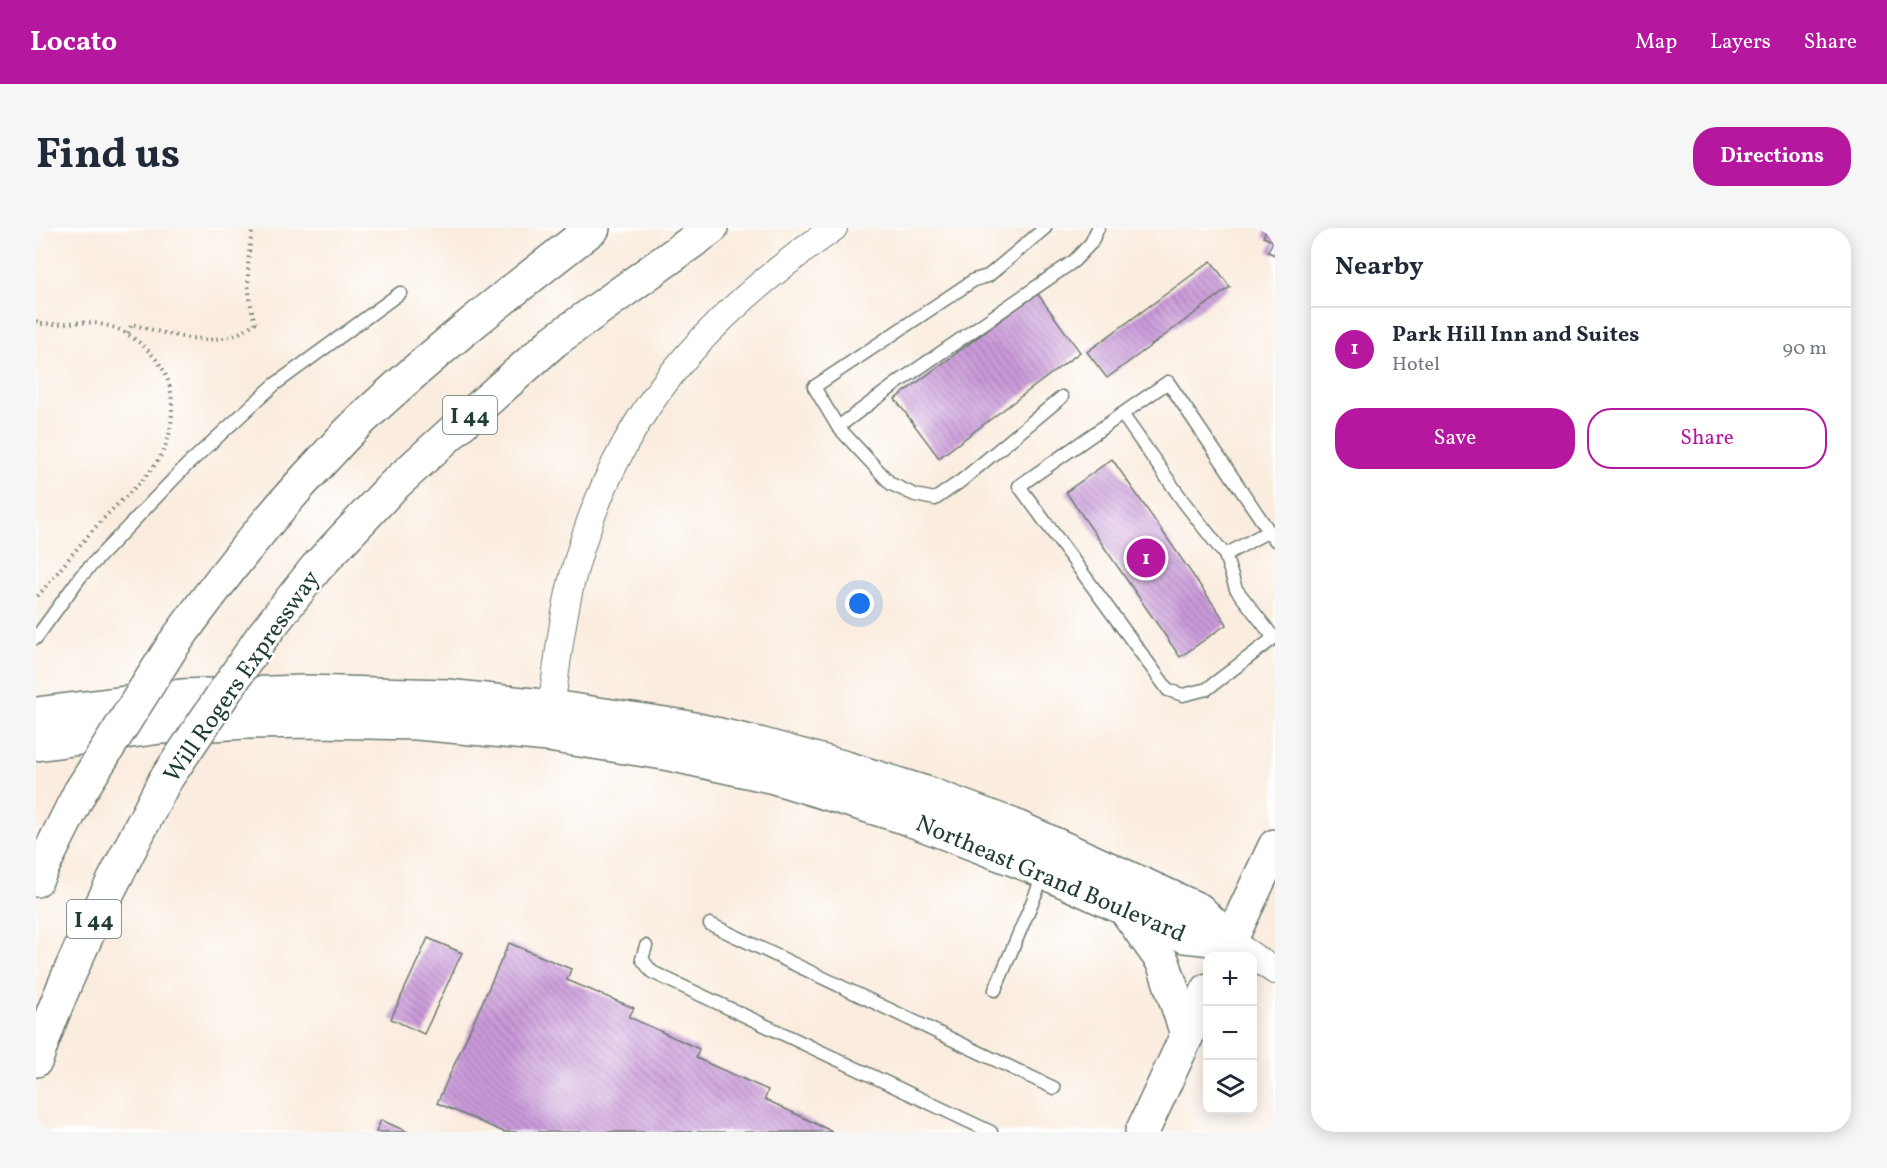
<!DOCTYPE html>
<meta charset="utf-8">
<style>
body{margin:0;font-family:Vollkorn,serif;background:#f6f6f7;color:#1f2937}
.controls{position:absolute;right:18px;bottom:18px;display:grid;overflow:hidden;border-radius:12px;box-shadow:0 3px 15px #0003}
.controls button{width:54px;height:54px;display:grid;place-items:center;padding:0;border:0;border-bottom:2px solid #e0e1e3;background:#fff;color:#1f2937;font:30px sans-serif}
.you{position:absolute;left:824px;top:376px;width:21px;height:21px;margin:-15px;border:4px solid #fff;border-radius:50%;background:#1a73e8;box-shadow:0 0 0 9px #1a73e833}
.badge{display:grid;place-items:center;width:39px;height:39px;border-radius:50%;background:#b5179e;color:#fff;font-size:20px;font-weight:700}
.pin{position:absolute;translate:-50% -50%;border:3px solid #fff;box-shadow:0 2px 6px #0006}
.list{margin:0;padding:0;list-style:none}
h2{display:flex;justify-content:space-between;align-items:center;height:78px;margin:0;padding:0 24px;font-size:26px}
h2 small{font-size:20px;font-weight:400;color:#747a83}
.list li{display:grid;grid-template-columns:39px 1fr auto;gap:18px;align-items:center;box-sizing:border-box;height:84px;padding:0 24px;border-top:2px solid #e0e1e3}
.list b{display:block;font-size:22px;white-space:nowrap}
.list p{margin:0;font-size:20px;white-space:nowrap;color:#747a83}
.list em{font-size:20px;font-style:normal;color:#747a83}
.actions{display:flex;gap:12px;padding:18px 24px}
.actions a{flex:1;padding:14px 0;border:2px solid #b5179e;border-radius:24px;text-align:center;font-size:21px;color:#b5179e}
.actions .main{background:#b5179e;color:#fff}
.icon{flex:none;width:33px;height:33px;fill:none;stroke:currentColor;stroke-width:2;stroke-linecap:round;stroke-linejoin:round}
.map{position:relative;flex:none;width:1239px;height:904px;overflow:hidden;border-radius:24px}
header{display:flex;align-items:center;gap:36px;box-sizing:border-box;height:84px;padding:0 30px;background:#b5179e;color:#fff}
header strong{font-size:28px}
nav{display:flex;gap:33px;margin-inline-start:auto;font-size:21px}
.intro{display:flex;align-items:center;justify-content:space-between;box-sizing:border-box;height:144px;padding:0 36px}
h1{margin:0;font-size:42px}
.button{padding:15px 27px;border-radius:24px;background:#b5179e;color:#fff;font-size:21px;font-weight:700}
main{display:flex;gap:36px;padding:0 36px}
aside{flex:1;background:#fff;border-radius:24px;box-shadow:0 3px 15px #0003}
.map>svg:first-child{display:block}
.building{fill:url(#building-back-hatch)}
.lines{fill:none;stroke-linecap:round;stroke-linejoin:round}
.lane-casing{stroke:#6c7a70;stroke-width:15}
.street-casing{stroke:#6c7a70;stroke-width:28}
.secondary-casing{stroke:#6c7a70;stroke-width:36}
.highway-casing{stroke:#6c7a70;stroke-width:36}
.path{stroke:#6c7a70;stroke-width:4;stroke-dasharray:1.5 4.5;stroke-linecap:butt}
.lane{stroke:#fff;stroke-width:12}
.street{stroke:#fff;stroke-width:26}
.secondary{stroke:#fff;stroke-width:33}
.highway{stroke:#fff;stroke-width:33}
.highway-bridge-casing{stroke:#6c7a70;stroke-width:36;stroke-linecap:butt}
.highway-bridge{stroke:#fff;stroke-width:33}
.labels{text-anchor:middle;stroke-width:4.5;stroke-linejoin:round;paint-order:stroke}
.shield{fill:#fff;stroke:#627771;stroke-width:1.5}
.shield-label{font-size:22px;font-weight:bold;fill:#1f3d34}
.street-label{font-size:24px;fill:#1f3d34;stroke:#fff}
</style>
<header>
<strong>Locato</strong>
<nav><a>Map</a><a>Layers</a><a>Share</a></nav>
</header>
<div class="intro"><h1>Find us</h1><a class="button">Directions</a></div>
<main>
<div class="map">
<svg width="1239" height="904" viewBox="0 0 1239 904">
<defs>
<pattern id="building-back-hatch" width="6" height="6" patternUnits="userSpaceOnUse" patternTransform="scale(1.5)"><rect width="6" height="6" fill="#ca9ad9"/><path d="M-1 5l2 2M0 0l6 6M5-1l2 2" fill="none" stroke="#a37fb1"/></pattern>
</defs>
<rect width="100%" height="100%" fill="#fff"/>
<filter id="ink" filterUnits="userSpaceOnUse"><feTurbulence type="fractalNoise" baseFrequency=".0167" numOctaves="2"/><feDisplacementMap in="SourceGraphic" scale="12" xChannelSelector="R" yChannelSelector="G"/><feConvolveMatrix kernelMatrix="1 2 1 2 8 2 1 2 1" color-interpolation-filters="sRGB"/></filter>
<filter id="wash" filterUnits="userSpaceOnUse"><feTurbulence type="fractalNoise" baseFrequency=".008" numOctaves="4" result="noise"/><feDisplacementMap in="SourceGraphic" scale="24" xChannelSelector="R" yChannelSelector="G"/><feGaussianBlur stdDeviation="1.35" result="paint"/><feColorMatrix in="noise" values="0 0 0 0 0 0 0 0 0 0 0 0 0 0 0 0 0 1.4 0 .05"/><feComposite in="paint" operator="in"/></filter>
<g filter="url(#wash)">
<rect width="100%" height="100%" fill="#faecde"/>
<g id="blocks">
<g class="building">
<path d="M1231 0H1239V27L1232 24 1237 13 1227 9Z"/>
<path d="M1175 33 1194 59 1071 150 1051 124Z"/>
<path d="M1001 65 1044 124 903 230 859 171Z"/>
<path d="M1076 231 1191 396 1144 429 1030 264Z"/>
<path d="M392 710 426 725 388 806 355 791Z"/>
<path d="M473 715 535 741 531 752 598 780 593 789 663 821 660 830 732 862 729 871 797 904H468L401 875Z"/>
<path d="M345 892 372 904H340Z"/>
</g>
</g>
</g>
<g filter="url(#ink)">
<use href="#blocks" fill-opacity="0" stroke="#6c7a70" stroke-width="1.5"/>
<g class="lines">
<defs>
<g id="lane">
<path d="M1026 169 925 253 899 271 879 267 855 256 802 199 864 153 1038 33 1055 15 1062 0"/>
<path d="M1086 186 1147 273 1189 327 1200 361 1238 410"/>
<path d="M802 199 778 159 938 52 952 48 1009 0"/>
<path d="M1239 312 1132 154 983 258 1132 462 1147 467 1171 461 1239 409"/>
<path d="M1189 327 1233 303"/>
<path d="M0 410 45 348 150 238 238 157 364 65"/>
<path d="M674 696 1018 860"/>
<path d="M610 718 606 731 616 744 955 904"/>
<path d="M959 762 1009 644"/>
</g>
<g id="street">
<path d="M513 497C520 446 525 393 538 344 581 185 666 93 798 0"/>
<path d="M1194 713 1239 743"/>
</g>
<g id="secondary">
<path d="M0 486 145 468 268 464 411 468 516 479 649 499 723 516 810 540 896 567 976 597 1163 682 1194 713"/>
<path d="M0 516 125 499 210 494 282 493 381 495 512 507 628 525 738 549 868 589 995 638 1149 708 1194 713"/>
<path d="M1089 681 1127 734 1151 806"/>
<path d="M1187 728 1239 618"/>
<path d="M1106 904 1172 762"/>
</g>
<g id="highway">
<path d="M225 410 280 340 356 259 448 175 518 113 675 0"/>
<path d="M137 417C183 353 231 291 285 234 298 220 310 206 323 194 397 124 477 62 557 0"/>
<path d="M0 652 44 564"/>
<path d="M0 832C32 735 82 645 128 554"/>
</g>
</defs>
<use href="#lane" class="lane-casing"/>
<use href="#street" class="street-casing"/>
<use href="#secondary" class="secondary-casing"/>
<use href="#highway" class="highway-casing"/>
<g class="path">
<path d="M0 93 5 96C25 97 44 92 64 96 89 100 108 116 123 135 132 148 136 162 136 178 137 235 103 253 68 290 44 315 23 344 0 370"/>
<path d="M92 105 96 96C126 105 168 118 199 107 206 104 213 99 219 95 210 62 210 33 217 0"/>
</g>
<use href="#lane" class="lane"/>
<use href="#street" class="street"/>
<use href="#secondary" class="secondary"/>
<use href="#highway" class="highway"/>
<defs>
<g id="highway-bridge">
<path d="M128 554 225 410"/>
<path d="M44 564 137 417"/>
</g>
</defs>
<use href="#highway-bridge" class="highway-bridge-casing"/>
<use href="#highway-bridge" class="highway-bridge"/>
</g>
</g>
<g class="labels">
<g class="shield">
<rect x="407" y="168" width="54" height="38" rx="4.5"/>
<rect x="31" y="672" width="54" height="38" rx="4.5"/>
</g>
<g class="shield-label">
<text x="434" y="195">I 44</text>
<text x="58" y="699">I 44</text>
</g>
<g class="street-label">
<text transform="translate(205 448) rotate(-55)" y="8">Will Rogers Expressway</text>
<text transform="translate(1015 650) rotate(23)" y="8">Northeast Grand Boulevard</text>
</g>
</g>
</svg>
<div class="controls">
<button>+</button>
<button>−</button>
<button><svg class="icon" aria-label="layers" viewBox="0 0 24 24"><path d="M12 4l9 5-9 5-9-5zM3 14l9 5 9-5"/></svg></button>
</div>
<div class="you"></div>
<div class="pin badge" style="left:1110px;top:330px">1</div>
</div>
<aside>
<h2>Nearby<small></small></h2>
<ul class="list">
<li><span class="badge">1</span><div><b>Park Hill Inn and Suites</b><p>Hotel</p></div><em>90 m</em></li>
</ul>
<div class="actions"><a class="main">Save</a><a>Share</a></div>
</aside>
</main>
